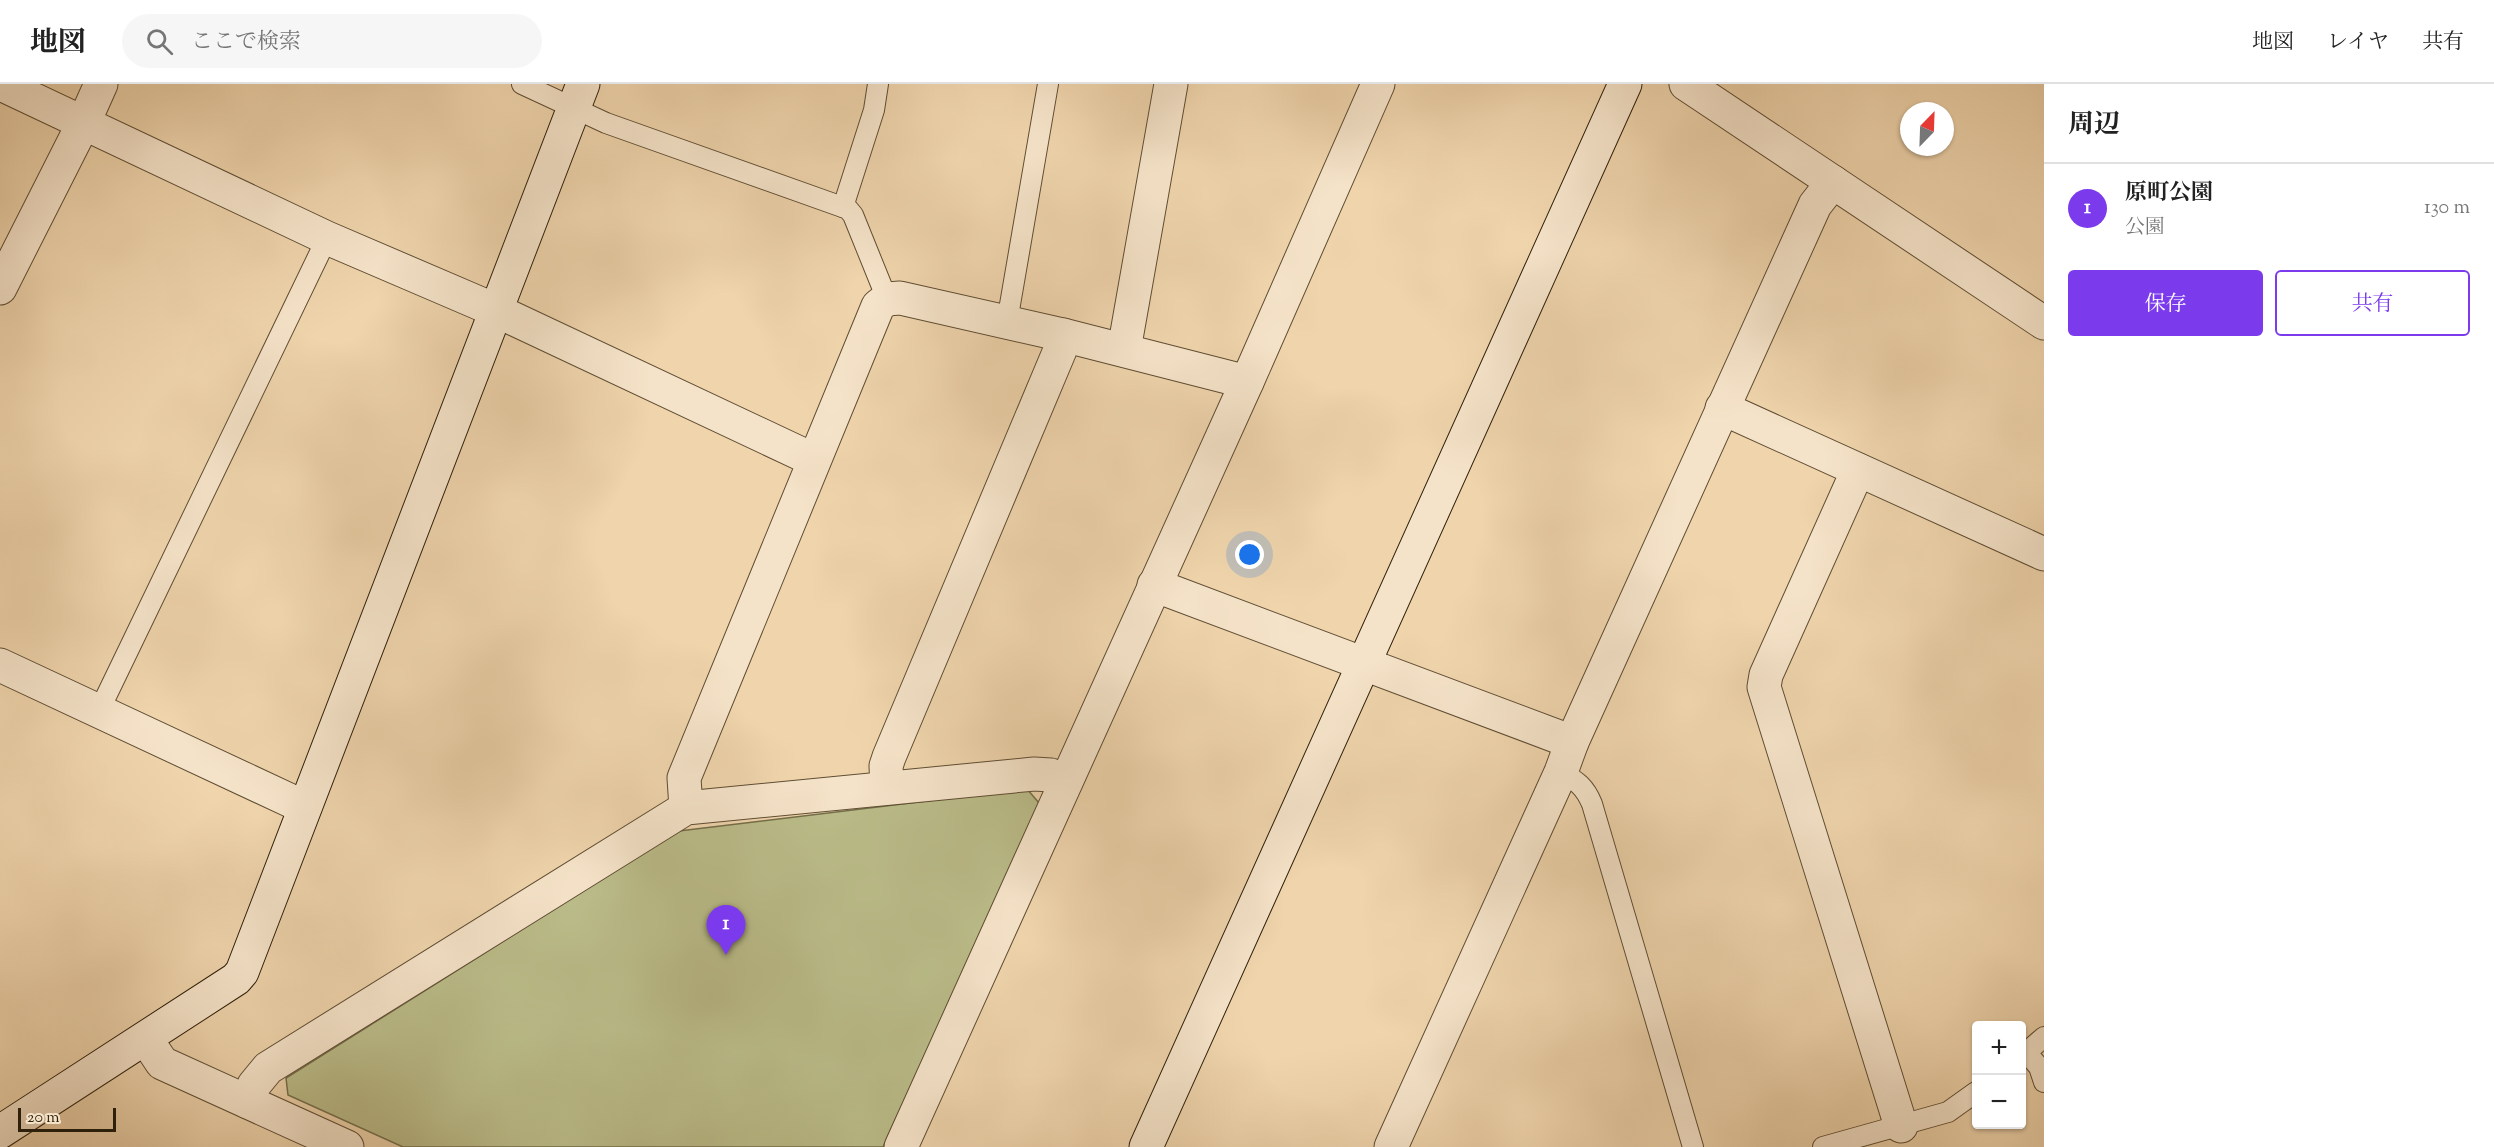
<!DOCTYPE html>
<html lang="ja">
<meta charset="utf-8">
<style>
body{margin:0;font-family:"Sorts Mill Goudy","Noto Serif JP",serif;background:#f6f6f6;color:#222}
.controls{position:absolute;right:18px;bottom:18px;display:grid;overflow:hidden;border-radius:6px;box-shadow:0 2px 4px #0004}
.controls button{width:54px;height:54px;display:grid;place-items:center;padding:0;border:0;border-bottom:2px solid #e0e0e0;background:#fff;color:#222;font:30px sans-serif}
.compass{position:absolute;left:1900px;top:18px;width:54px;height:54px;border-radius:50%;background:#fff;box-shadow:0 2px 4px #0004;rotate:23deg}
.scale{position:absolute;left:18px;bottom:15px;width:98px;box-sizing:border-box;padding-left:6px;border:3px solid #2f200b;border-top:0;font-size:16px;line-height:21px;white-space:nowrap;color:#2f200b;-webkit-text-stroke:4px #f5e3c9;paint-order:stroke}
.you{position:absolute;left:1250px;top:471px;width:21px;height:21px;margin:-15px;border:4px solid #fff;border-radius:50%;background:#1a73e8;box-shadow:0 0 0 9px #1a73e833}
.badge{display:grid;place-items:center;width:39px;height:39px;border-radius:50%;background:#7c3aed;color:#fff;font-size:20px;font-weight:700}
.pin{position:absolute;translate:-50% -50px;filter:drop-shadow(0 2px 3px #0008)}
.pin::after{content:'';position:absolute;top:32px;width:21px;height:18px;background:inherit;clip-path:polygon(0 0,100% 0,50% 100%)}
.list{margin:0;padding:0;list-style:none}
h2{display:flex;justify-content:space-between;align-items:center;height:78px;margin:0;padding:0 24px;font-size:26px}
h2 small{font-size:20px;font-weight:400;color:#767676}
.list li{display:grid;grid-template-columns:39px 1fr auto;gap:18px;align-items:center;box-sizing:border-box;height:90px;padding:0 24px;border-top:2px solid #e0e0e0}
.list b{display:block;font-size:22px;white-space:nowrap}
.list p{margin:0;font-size:20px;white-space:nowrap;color:#767676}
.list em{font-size:20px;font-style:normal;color:#767676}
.actions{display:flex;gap:12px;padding:18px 24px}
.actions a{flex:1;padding:14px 0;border:2px solid #7c3aed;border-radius:6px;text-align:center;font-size:21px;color:#7c3aed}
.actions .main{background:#7c3aed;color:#fff}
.icon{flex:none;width:33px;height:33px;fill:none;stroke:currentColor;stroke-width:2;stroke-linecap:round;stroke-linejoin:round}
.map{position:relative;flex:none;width:2044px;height:1063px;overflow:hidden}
header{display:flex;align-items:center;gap:36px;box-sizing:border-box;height:84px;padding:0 30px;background:#fff;border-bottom:2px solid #e0e0e0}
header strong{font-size:28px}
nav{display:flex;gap:33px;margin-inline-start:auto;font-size:21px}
.search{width:420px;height:54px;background:#f6f6f6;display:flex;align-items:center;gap:15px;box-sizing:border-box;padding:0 21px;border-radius:33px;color:#767676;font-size:22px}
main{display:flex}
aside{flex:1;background:#fff}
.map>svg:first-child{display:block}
.green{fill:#babc89;stroke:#746e4a;stroke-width:1.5}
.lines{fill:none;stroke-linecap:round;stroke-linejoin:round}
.lane-casing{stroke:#5f4d33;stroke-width:22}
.street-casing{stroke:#5f4d33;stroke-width:35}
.secondary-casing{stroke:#2f200b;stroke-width:35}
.lane{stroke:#f5e3c9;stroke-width:20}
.street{stroke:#f5e3c9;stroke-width:33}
.secondary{stroke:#f5e3c9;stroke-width:33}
</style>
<header>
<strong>地図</strong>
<div class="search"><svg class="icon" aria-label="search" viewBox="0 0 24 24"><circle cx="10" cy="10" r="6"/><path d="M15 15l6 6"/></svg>ここで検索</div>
<nav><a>地図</a><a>レイヤ</a><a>共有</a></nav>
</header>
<main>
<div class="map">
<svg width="2044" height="1063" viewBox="0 0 2044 1063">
<rect width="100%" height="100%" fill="#efd4ac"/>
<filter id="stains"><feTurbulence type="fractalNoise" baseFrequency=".00333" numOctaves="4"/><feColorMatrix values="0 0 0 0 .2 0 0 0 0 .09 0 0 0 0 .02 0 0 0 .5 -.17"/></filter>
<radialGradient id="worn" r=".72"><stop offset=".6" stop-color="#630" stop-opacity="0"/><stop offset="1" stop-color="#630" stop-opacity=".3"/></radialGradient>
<path class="green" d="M1027 705 1039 719 883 1063H403L288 1011 286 994 679 747Z"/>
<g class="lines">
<defs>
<g id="lane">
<path d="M522 0 606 39 848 125 853 131 887 215"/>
<path d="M843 123 874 26 878 0"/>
<path d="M1007 238 1048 0"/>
<path d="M99 627 327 154"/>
<path d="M1561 688C1577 697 1585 703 1592 720L1693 1063"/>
<path d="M2026 968 2039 983 2044 998"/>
<path d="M2022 972 2044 953"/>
<path d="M1823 1063 1948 1028 1976 1008"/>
</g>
<g id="street">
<path d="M1 0 327 154 495 226 814 376"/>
<path d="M1686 0 2044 239"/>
<path d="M0 204 84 38 101 0"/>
<path d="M1124 266 1171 0"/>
<path d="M1722 324 2044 470"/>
<path d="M1858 386 1766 591 1764 603 1901 1042"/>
<path d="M1154 501 1572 658"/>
<path d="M0 581 304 723"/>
<path d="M887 704 886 682 889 673 1060 266 1063 251"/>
<path d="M686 724 684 694 878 222 887 215 900 214 1063 251 1247 298"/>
<path d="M146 955 162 979 347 1063"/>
<path d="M248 1018 254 1001 268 984 686 724 1034 690 1051 691 1066 697"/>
<path d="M901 1063 1247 298 1378 0"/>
<path d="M1391 1063 1561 688 1572 658 1815 121 1833 98"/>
</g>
<g id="secondary">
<path d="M0 1048 236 895 242 888 583 0"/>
<path d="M1146 1063 1625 0"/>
</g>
</defs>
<use href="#lane" class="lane-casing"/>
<use href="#street" class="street-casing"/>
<use href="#secondary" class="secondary-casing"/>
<use href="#lane" class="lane"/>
<use href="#street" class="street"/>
<use href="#secondary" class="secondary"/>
</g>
<rect width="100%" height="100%" filter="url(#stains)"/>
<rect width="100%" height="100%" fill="url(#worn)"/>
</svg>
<div class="controls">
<button>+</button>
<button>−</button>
</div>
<svg class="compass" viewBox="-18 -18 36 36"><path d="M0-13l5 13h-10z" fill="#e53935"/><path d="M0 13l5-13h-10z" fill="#767676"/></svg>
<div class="scale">20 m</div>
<div class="you"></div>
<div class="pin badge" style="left:726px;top:871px">1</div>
</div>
<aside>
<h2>周辺<small></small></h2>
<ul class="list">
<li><span class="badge">1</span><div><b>原町公園</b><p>公園</p></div><em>130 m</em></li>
</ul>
<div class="actions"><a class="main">保存</a><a>共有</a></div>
</aside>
</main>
